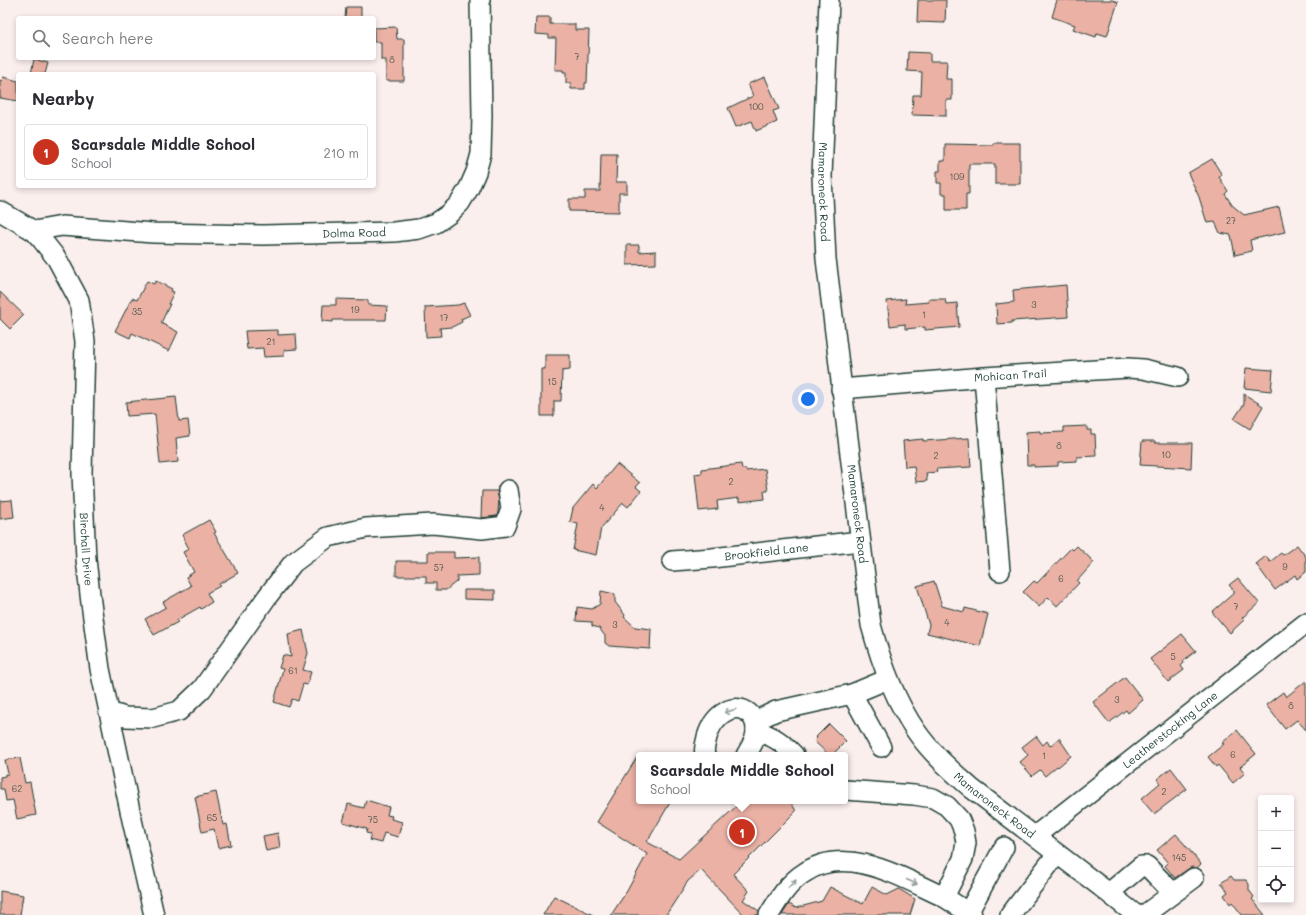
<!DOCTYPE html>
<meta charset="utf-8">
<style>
body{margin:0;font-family:Mali,sans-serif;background:#f7f7f7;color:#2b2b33}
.controls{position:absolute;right:12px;bottom:12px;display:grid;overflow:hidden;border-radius:4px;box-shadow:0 2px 6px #0003}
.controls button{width:36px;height:36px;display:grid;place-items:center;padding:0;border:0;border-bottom:1px solid #e1e1e2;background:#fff;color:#2b2b33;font:20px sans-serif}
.you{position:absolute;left:808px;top:399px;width:14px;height:14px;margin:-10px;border:3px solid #fff;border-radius:50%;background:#1a73e8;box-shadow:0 0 0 6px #1a73e833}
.badge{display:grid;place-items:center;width:26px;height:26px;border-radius:50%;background:#c8321e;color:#fff;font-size:13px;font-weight:700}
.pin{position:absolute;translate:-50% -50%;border:2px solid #fff;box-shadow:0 1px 4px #0006}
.popup{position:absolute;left:636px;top:752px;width:212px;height:52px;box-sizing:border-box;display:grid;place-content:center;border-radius:4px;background:#fff;filter:drop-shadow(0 1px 3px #0005);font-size:13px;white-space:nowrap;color:#7c7c81}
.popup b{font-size:15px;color:#2b2b33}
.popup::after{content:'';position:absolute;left:50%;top:100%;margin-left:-8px;border:8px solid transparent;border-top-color:#fff}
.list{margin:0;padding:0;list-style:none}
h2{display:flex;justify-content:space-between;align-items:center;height:52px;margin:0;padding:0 16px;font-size:17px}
h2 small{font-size:13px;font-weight:400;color:#7c7c81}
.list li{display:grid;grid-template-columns:26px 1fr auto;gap:12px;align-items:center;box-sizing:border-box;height:56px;margin:0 8px 8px;padding:0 8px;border:1px solid #e1e1e2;border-radius:4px}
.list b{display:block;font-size:15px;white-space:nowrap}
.list p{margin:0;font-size:13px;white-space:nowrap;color:#7c7c81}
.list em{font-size:13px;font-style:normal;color:#7c7c81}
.icon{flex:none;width:22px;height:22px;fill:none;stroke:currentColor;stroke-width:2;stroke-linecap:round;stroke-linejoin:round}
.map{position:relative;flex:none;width:1306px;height:915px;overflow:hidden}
.search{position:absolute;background:#fff;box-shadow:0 2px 6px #0003;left:16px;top:16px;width:360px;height:44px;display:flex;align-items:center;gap:10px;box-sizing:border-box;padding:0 14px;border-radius:4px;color:#7c7c81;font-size:15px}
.panel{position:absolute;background:#fff;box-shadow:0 2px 6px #0003;left:16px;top:72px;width:360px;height:116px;border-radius:4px}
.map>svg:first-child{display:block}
.building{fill:#ebb1a5;stroke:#1f3d34}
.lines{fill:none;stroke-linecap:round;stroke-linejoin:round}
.minor-casing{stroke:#1f3d34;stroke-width:22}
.minor{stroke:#fff;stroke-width:19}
.oneway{stroke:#8f9e9a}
.labels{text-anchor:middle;stroke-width:4;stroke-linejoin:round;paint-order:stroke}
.number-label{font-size:9px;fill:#525a50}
.street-label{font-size:11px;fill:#1f3d34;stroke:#fff}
</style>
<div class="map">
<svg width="1306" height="915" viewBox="0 0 1306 915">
<rect width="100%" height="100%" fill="#fbefed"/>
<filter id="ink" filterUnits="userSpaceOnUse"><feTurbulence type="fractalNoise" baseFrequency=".025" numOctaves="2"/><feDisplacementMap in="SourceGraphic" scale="8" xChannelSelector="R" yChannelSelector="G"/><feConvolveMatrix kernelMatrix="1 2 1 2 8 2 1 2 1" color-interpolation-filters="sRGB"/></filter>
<g filter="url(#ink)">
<g class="building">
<path d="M918 0H946L945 23 917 22Z"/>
<path d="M1057 0H1112L1118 2 1107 36 1097 33 1096 37 1073 29 1075 25 1052 17Z"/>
<path d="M346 7H361V18H345Z"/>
<path d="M536 17H550V24H575V30H589L587 83H585V89H571V83H566V72H563V70H555L556 38H549V35L535 34Z"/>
<path d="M396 27 397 39H404V81H386V60H381V42H374V28Z"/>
<path d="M908 52 930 53V61H947L946 79H952V100H946V116L912 115 913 95H921L922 72 907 71Z"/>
<path d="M34 59 48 63 45 74H31Z"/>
<path d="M3 77 18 81V101L0 98V80L2 81Z"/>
<path d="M765 77 779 109 773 111 777 122 756 131 752 121 736 127 728 108 753 96 748 84Z"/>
<path d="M993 143H1020V184H995V164H969V194H966V210H946V194H941V183H937V171H940V161H945V144L993 145Z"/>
<path d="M601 154H617L616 182H627V193H619V212L569 211V199H585V191H600Z"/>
<path d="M1212 159 1222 175 1219 177 1228 191 1225 194 1232 205 1244 215 1279 207 1285 232 1250 240 1252 251 1235 255 1231 235 1220 233 1215 222 1207 223 1199 197 1188 173Z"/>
<path d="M627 245H639V252L656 251V264L627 265Z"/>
<path d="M147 281 154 284 156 281 172 289 171 291 174 292 168 304H170L161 323 178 332 169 351 132 333 130 338 115 331 132 298 137 300Z"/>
<path d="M1066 285 1068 317 1012 321V323L997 324 996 304 1014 302 1013 290Z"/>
<path d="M0 292 24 315 10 329 0 319Z"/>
<path d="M336 299 368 300V305L387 306 386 320H333V322L322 321 323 305H336Z"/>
<path d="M906 299 905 304 929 302 928 299H945L946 304 957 303 959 327 925 330V327L905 329V324L890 326 887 301Z"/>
<path d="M464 303 470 315 461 319 462 322 452 327 440 328 441 336 426 337 425 307 458 305Z"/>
<path d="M278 330V335L296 334 297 349 284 350V356L264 357 263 348 247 349 245 331Z"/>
<path d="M545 355H570V370L562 371 561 401H554V416H541V369H545Z"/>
<path d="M1246 368 1273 370 1271 391 1244 388Z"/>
<path d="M1244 394 1263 406 1250 429 1234 419 1244 404Z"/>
<path d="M176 397 179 421 188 420 190 436 176 438 178 462 160 464 155 414 127 416 126 402Z"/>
<path d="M1087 426V430H1091V434H1095L1096 456 1077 457V461L1058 462V466L1034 467V465H1027L1026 432 1040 431V433L1064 432V427Z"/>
<path d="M969 438 971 467 936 469 937 472 926 473 927 481 916 482 914 466 905 467 903 441 923 439V441Z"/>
<path d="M1142 441H1155V443H1192L1191 468 1140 465Z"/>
<path d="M617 464 640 483 636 487 641 491 628 507 623 503 601 528 596 555 573 550 578 524 570 522 573 508 593 484 597 488Z"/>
<path d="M741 464 742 469H746V471L765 469 768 491H764L765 499 739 502V498L717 501 718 509 699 511 695 474 702 473V469Z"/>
<path d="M482 491H497L499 501 498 512 497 516 481 518Z"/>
<path d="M12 500 14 517 0 519V501Z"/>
<path d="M209 520 216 532 214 533 238 573 219 584 220 586 207 593 212 602 201 609 200 607 177 620 178 622 154 635 145 619 166 607 163 602 191 586 186 577 194 572 183 552 189 549 182 535Z"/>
<path d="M1297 545 1306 557V572L1297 579 1295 575 1275 590 1256 564 1266 556 1270 562 1281 553 1283 555Z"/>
<path d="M1077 546 1094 562 1077 581 1079 583 1057 606 1048 597 1039 607 1023 592 1034 581 1037 583 1071 548 1073 550Z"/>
<path d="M428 552H454V558L479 557V575L457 576V581L446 590H436V583H426V576H396V561H428Z"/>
<path d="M1238 578 1259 603 1242 618 1244 620 1230 633 1212 612 1235 592 1229 585Z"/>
<path d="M934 581 942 606 964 612 965 608 988 614 980 646 927 633 929 625 917 586Z"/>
<path d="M464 590H495V600L464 599Z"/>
<path d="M601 591 615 594V602L625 615 624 617 635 627 651 629 650 649 609 646 605 643V636L599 628 592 626V622L576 621 577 607 592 609 600 604Z"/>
<path d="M303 630 308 653 303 670 311 672 307 685 303 684 298 701 292 699 289 707 274 702 283 669 279 668 283 655 291 657 288 634Z"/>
<path d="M1182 634 1196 651 1183 661 1184 663 1181 666 1184 670 1168 682 1150 659Z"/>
<path d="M1125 677 1143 700 1128 713 1126 710 1109 723 1093 702Z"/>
<path d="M1306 681V730L1297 720 1285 729 1266 705 1283 692 1286 697Z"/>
<path d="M829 724 846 741 832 755H829L814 741 817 738 816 737Z"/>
<path d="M1237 730 1256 754 1240 767 1245 773 1233 783 1218 765 1216 767 1208 757 1224 744 1222 743Z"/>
<path d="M1036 736 1043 745 1047 741 1050 746 1059 738 1071 756 1058 767 1057 766 1045 776 1040 770 1032 776 1020 762 1028 755 1022 747Z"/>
<path d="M639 754V801H671L647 842 679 859 742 801H790L796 811 733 874 749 891 743 900 759 911 758 915H744L701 870 688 881 666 915H611L627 891 647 854 597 822Z"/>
<path d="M20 758 25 783 30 782 36 815 17 819 13 800 6 801 4 789H0V777L5 776V774H8L5 760Z"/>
<path d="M1171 768 1187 789 1154 814 1141 799 1160 783 1157 779Z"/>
<path d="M216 792 223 825 227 824 231 845 218 848 214 829 202 832 195 797Z"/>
<path d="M366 800 389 807 387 815 392 816 391 819 402 822 398 837 384 833 381 843 369 840 371 834 366 833 367 829 343 822 348 804 364 808Z"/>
<path d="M278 833 280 848 266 851 263 836Z"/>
<path d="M1176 834 1201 864 1197 868 1192 867 1188 869 1175 878 1165 866 1168 863 1157 850Z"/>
<path d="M1231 876 1234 880H1246L1249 884V890L1254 897 1252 899 1265 915H1242L1232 902 1230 904 1224 895 1228 892 1221 883Z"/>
<path d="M830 887 863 904 872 887 887 895 899 889 915 899 910 915H782L789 904 796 908 822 901Z"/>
<path d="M0 891 23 895 20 915H0Z"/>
<path d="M554 896 593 915H543Z"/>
</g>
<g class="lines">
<defs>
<g id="minor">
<path id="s1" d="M829 0 822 176 826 259 871 625C881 662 894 699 916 731 931 753 952 771 971 788L1101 887 1136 915"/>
<path id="s2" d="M0 211 34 231 42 240 57 259 79 300 85 341 82 473 86 559 91 603 100 669 132 820 154 915"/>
<path id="s3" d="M34 231 62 226 153 233 263 235 394 232 419 229 436 223 449 214 460 203 469 188 476 172 481 154 482 116 480 0"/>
<path d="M984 377 1000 571"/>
<path id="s4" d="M841 389 984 377 1128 368 1143 369 1178 377"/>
<path id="s5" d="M672 561 712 558 860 541"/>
<path d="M852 694 881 747"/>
<path d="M109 712 125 717 153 718 179 711 202 689 267 597 293 563 328 537 366 528 433 524 482 529 505 526 511 509 508 490"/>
<path d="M755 721 776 711 852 694 888 679"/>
<path d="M756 730C774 737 781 741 794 755"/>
<path d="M705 755C703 749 706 743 707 737 710 727 716 717 725 712 739 703 756 713 756 729 757 738 751 747 746 755"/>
<path d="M845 790 914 795 933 798 947 806 959 819 964 831 966 843 963 859 944 897 972 915"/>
<path id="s6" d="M1035 836 1306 623"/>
<path d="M1109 893 1141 866H1147L1173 893"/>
<path d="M968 913 1004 847"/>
<path d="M769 915C778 900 788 883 804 873 847 843 904 879 944 897"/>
<path d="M1010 915 1057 854"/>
<path d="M1144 915 1194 878"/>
</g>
</defs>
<use href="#minor" class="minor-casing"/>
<use href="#minor" class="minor"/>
</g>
<defs><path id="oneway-shaft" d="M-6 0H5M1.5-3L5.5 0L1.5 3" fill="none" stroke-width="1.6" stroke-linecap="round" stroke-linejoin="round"/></defs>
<g class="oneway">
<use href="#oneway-shaft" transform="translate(730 711) rotate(164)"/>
<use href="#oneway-shaft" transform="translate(912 882) rotate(24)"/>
<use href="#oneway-shaft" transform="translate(792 884) rotate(-46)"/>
</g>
</g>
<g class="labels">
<g class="number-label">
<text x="577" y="60">7</text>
<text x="392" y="63">8</text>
<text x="756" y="110">100</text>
<text x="957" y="180">109</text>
<text x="1231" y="224">27</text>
<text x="1034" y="308">3</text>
<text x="355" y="313">19</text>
<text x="137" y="315">35</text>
<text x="924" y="318">1</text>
<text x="444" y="321">17</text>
<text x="271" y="345">21</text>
<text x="552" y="385">15</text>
<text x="1059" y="449">8</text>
<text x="1166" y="458">10</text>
<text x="936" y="459">2</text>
<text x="731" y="485">2</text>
<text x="602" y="511">4</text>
<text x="1285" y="570">9</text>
<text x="439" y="571">57</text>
<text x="1061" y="582">6</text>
<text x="1236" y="610">7</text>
<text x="947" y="626">4</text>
<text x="615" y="628">3</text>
<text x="1173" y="660">5</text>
<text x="293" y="674">61</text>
<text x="1117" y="703">3</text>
<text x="1291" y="709">8</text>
<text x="1233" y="758">6</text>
<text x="1044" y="759">1</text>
<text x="17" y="792">62</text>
<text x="1164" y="795">2</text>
<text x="212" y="821">65</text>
<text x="373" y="823">75</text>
<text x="1179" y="861">145</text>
</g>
<g class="street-label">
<text dy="4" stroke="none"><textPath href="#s1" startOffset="192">Mamaroneck Road</textPath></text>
<text dy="4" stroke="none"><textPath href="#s3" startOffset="321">Dolma Road</textPath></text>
<text dy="4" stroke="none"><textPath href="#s4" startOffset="170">Mohican Trail</textPath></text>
<text dy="4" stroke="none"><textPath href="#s1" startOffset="516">Mamaroneck Road</textPath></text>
<text dy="4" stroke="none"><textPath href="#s2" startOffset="372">Birchall Drive</textPath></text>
<text dy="4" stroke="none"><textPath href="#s5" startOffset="95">Brookfield Lane</textPath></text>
<text dy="4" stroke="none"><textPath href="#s6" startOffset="172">Leatherstocking Lane</textPath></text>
<text dy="4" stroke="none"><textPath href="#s1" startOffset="852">Mamaroneck Road</textPath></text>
</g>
</g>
</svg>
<div class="controls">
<button>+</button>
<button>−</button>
<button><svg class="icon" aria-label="locate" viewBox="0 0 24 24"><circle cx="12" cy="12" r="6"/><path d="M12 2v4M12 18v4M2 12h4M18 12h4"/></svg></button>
</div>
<div class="you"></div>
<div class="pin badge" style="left:742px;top:832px">1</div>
<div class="popup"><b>Scarsdale Middle School</b>School</div>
<div class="search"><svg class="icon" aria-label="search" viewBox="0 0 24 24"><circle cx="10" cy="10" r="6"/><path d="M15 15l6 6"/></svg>Search here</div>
<section class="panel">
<h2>Nearby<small></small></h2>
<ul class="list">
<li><span class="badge">1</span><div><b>Scarsdale Middle School</b><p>School</p></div><em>210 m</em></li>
</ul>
</section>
</div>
